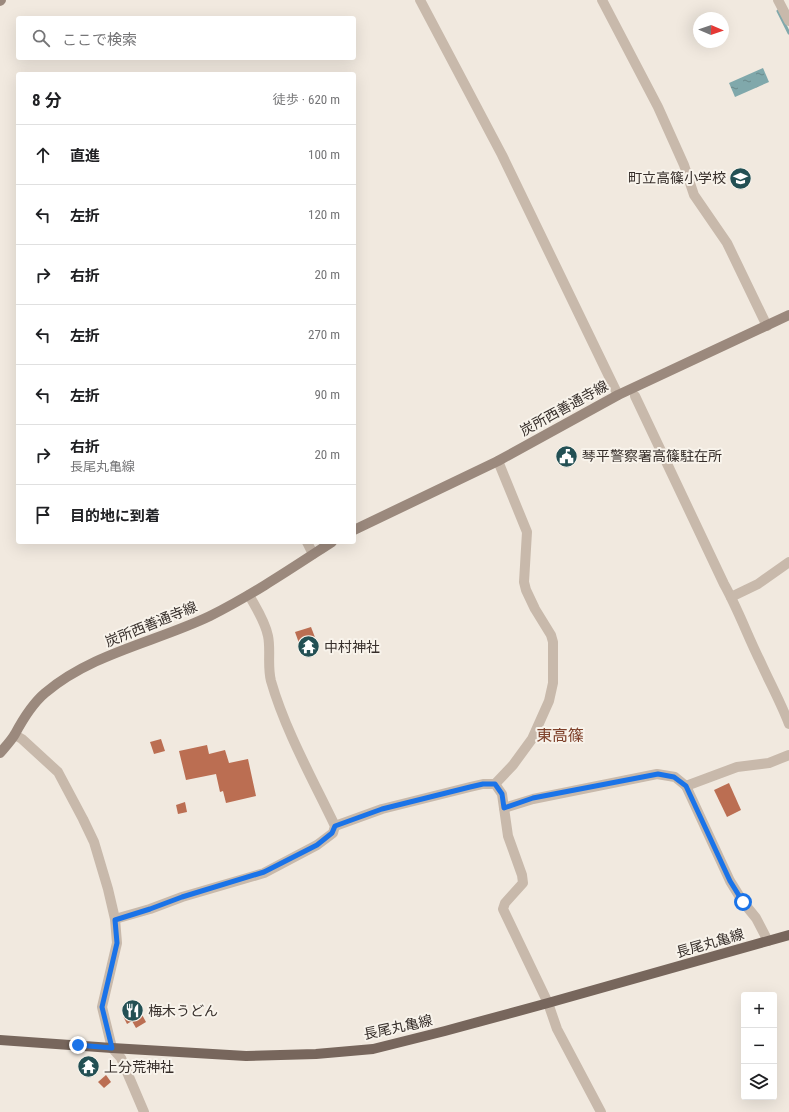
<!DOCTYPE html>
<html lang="ja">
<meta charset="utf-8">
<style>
body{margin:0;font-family:"Roboto Condensed","Noto Sans JP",sans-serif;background:#f6f6f6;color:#202124}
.controls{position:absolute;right:12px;bottom:12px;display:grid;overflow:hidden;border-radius:4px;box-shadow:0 4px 16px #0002}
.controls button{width:36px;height:36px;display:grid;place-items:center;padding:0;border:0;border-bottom:1px solid #e0e0e0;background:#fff;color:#202124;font:20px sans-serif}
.compass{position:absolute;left:693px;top:12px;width:36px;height:36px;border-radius:50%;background:#fff;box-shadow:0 4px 16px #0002;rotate:92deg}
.stop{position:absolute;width:12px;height:12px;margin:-9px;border:3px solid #1a73e8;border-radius:50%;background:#fff}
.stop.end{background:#1a73e8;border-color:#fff;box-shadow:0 1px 4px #0008}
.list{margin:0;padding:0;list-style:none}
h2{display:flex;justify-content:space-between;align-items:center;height:52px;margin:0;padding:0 16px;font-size:17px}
h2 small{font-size:13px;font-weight:400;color:#757577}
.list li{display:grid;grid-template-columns:26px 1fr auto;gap:12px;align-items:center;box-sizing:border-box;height:60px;padding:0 16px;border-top:1px solid #e0e0e0}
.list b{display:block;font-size:15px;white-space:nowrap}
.list p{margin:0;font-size:13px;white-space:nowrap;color:#757577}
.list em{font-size:13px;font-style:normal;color:#757577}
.icon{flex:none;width:22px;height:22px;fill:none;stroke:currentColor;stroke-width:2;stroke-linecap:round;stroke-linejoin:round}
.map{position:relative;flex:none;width:789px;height:1112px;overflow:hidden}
.search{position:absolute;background:#fff;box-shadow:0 4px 16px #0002;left:16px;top:16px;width:340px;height:44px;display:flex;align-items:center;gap:10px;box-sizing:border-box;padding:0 14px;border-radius:4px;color:#757577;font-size:15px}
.panel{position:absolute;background:#fff;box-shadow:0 4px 16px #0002;left:16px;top:72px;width:340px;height:472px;border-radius:4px}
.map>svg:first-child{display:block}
.water{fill:url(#water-ripples)}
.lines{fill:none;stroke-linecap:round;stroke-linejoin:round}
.stream{stroke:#80a8ab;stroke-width:3}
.building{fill:#bb6e52}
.street{stroke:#c8b9ab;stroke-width:10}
.secondary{stroke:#9b897d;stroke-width:10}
.primary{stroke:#77665c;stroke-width:10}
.route{stroke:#1a73e8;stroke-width:5}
.labels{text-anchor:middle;stroke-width:4;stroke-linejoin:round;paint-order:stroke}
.poi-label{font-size:14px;fill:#362e2a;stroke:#f8f3eb;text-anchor:start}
.street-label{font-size:14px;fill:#362e2a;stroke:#f8f3eb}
.quarter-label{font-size:16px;fill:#7e402a;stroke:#f8f3eb}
</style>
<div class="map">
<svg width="789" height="1112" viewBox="0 0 789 1112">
<defs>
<pattern id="water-ripples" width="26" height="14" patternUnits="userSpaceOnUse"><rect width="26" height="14" fill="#80a8ab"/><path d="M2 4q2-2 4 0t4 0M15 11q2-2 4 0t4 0" fill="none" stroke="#6a898b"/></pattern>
</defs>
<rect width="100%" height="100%" fill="#f1e9df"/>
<path class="water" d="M763 68 769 82 735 97 729 83Z"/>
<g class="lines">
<path class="stream" d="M778 11 789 33"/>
</g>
<g class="building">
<path d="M311 627 316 640 300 646 295 632Z"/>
<path d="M161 739 165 751 154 754 150 742Z"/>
<path d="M207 745 209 754 225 750 229 763 248 759 256 796 226 803 223 791 220 792 216 774 186 780 179 751Z"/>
<path d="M729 783 741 810 727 817 714 790Z"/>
<path d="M185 802 187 812 178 814 176 805Z"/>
<path d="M134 1000 146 1022 136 1028 132 1021 127 1024 123 1016 126 1014 122 1007Z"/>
<path d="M106 1075 111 1082 104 1088 98 1082Z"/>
</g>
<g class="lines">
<g class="street">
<path d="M420 0 502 155 618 395"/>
<path d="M602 0 658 107 684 165 694 195 727 243 767 326"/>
<path d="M778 0 789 21"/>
<path d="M635 396 724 584C738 609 748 637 761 663 770 683 781 703 789 724"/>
<path d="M307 542 313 554"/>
<path d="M731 597 758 584 789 562"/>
<path d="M15 735 22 739 58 772 83 819 94 842 108 889 115 919 117 943 102 1007 112 1048 121 1058 144 1112"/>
<path d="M495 784 502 794 508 836 522 875 523 883 505 903 503 909 548 1003 557 1029 601 1112"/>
<path d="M686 786 730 881 743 902 756 918 768 941"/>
<path d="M504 808 533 799 657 774 675 777 686 786 737 767 769 763 789 755"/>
<path d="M335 826 382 809 470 787 483 784H495L513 765 532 739 549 701 553 683V642L551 635 535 609 526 590 524 582 527 532 498 461"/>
<path d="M115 919 150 909 182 897 264 873 317 845 333 833 335 826C313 780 285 730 271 681 267 665 271 650 268 636 265 621 256 608 249 595"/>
</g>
<g class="secondary">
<path d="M0 1 1 0"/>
<path d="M354 530 498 461 618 395 789 315"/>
<path d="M0 753C5 747 11 741 15 734 23 719 32 704 45 693 92 653 156 642 210 616 252 595 292 568 332 542"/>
</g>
<path class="primary" d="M0 1040 112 1048 246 1056 316 1054 373 1049 445 1031 548 1003 789 935"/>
</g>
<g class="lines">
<path class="route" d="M78 1045 112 1048 102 1007 117 943 115 920 150 909 182 897 264 872 317 845 332 833 335 826 382 809 470 787 483 784H495L502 794 504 808 533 798 658 774 674 777 686 786 730 881 743 902"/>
</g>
<defs>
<symbol id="school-disc" viewBox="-11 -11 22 22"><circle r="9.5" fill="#235054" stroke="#f8f3eb"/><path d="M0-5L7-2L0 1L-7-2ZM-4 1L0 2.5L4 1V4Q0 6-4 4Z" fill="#fff"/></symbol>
<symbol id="civic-disc" viewBox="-11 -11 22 22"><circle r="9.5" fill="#235054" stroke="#f8f3eb"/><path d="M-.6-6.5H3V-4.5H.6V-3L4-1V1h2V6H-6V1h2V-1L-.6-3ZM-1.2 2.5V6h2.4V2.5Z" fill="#fff"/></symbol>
<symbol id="temple-disc" viewBox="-11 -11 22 22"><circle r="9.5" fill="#235054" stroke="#f8f3eb"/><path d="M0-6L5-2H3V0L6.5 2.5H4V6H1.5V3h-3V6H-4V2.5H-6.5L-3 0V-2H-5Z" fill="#fff"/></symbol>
<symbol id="restaurant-disc" viewBox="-11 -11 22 22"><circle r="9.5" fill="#235054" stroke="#f8f3eb"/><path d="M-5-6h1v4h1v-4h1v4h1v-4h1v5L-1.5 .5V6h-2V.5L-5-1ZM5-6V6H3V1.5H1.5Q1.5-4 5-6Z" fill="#fff"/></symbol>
</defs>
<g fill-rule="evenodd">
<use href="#school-disc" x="728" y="166" width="25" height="25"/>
<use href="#civic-disc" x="554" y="444" width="25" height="25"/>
<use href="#temple-disc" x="296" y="634" width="25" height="25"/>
<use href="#restaurant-disc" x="120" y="998" width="25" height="25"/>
<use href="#temple-disc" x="76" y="1054" width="25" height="25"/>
</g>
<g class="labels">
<g class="poi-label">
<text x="726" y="183" text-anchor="end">町立高篠小学校</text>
<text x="582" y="461">琴平警察署高篠駐在所</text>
<text x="324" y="652">中村神社</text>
<text x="148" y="1016">梅木うどん</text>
<text x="104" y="1072">上分荒神社</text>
</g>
<g class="street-label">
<text transform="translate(564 408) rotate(-29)" y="5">炭所西善通寺線</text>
<text transform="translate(151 624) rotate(-22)" y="5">炭所西善通寺線</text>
<text transform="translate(710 943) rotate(-16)" y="5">長尾丸亀線</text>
<text transform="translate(398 1027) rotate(-12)" y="5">長尾丸亀線</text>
</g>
<g class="quarter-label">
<text x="560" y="741">東高篠</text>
</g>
</g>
</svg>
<div class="controls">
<button>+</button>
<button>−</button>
<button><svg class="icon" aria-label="layers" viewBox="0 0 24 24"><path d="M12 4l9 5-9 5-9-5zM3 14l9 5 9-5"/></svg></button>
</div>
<svg class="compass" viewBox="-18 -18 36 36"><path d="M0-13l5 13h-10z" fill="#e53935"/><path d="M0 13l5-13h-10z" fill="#757577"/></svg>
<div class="stop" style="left:743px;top:902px"></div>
<div class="stop end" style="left:78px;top:1045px"></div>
<div class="search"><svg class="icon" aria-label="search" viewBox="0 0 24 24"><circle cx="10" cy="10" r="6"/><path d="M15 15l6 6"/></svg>ここで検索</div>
<section class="panel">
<h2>8 分<small>徒歩 · 620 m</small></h2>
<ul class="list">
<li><svg class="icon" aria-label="ahead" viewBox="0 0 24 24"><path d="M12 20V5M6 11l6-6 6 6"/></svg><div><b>直進</b></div><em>100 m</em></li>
<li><svg class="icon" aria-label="left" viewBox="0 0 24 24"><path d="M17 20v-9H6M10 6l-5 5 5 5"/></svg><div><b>左折</b></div><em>120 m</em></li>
<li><svg class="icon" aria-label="right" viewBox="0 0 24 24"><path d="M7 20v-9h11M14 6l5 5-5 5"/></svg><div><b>右折</b></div><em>20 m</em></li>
<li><svg class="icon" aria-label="left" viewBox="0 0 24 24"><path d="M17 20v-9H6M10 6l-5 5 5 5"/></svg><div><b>左折</b></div><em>270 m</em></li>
<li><svg class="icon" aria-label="left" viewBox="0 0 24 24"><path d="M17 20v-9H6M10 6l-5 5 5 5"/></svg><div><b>左折</b></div><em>90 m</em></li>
<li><svg class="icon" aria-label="right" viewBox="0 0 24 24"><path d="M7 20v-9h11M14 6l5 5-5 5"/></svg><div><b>右折</b><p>長尾丸亀線</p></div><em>20 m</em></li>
<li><svg class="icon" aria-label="arrive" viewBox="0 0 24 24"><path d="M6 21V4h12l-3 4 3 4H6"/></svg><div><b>目的地に到着</b></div></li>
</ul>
</section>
</div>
